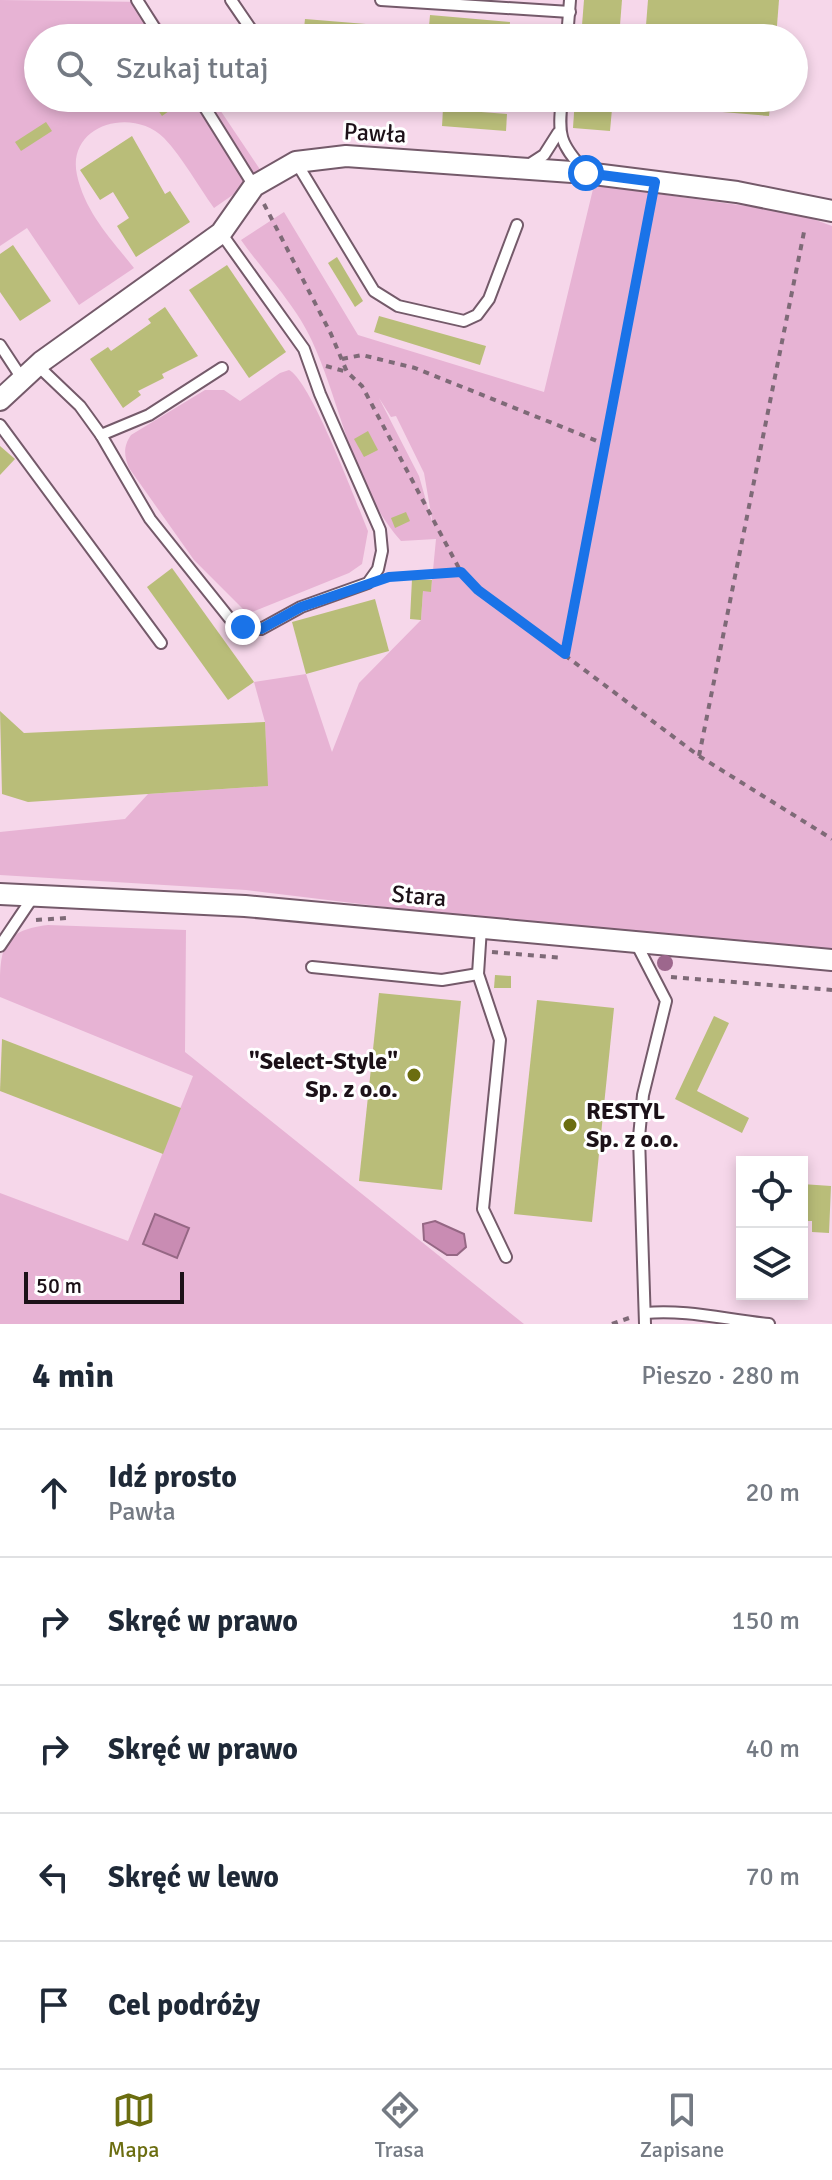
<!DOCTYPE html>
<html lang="pl">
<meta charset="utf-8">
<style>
body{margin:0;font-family:Signika,sans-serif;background:#f2f2f3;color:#1f2937}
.controls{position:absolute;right:24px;bottom:24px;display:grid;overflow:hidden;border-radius:0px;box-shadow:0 4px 12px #0003}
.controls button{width:72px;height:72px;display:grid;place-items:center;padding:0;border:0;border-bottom:2px solid #e0e1e3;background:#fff;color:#1f2937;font:40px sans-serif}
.scale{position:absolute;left:24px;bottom:20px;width:160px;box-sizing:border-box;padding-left:8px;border:4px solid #1c1118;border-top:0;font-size:22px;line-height:28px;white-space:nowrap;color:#1c1118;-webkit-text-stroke:6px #fff;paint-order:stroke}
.stop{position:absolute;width:24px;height:24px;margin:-18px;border:6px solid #1a73e8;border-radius:50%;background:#fff}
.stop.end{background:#1a73e8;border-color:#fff;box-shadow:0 2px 8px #0008}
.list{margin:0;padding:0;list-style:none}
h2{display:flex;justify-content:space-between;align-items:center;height:104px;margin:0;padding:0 32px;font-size:34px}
h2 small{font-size:26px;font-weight:400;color:#747a83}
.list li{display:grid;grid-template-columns:52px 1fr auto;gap:24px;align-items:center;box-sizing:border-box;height:128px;padding:0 32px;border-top:2px solid #e0e1e3}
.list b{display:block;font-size:30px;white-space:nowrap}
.list p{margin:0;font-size:26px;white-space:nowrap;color:#747a83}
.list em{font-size:26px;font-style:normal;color:#747a83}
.icon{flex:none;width:44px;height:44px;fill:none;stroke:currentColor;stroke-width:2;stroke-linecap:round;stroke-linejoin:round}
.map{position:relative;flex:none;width:832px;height:1324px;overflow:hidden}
.search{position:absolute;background:#fff;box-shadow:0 4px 12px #0003;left:24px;right:24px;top:24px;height:88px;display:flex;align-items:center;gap:20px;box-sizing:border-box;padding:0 28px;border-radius:44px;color:#747a83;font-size:30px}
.sheet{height:744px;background:#fff}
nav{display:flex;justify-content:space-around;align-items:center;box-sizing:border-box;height:112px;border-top:2px solid #e0e1e3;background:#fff;font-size:22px;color:#747a83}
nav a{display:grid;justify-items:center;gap:4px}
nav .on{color:#6b6d10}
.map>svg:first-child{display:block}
.green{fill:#e7b3d4;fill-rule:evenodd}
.water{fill:#c98cb3;stroke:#956784;stroke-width:2}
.building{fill:#b9bd79}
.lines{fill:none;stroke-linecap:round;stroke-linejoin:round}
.lane-casing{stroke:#745a6a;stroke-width:14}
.street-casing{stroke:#745a6a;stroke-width:24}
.path{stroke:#7e6a77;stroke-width:4;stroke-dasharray:6 6;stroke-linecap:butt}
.lane{stroke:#fff;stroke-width:10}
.street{stroke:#fff;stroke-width:20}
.tree{fill:#9d678d}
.route{stroke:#1a73e8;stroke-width:10}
.poi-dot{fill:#6b6d10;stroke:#fff;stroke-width:3}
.labels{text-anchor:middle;stroke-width:6;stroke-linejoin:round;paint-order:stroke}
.street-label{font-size:24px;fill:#1c1118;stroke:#fff}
.poi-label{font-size:24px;font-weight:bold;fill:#1c1118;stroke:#fff;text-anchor:end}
</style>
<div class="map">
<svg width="832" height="1324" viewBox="0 0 832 1324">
<rect width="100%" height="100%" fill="#f6d7ea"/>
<g class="green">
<path d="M0 0 146 2 171 38H38V98H212L263 174 214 208C198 186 183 158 164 138 132 106 66 125 77 175 85 212 111 239 134 268L79 305 27 228 0 246Z"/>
<path d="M594 185 797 213 832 226V951L500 921 246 890 0 875V832L125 819 148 794 267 786 265 722 254 682 306 674 332 752 359 683 421 620 423 591H431L436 539 401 541C352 486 342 406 312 341 297 307 263 271 241 240L284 212 358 335 544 392ZM379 398 391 417 396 416 424 473 433 525 419 476Z"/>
<path d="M289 370C311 381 356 502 368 531L362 564 349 573 252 612 244 610 194 560 129 468C124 455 123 447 131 435L205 390H224L240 401 280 373Z"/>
<path d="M48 925 186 930 185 1052 524 1324H0V1193L128 1241 193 1076 0 997C0 949 0 931 48 925Z"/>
</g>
<g class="water">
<path d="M155 1214 189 1228 177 1258 143 1244Z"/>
<path d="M435 1221 464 1234 466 1247 457 1255H447L424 1240 423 1224Z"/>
</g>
<g class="building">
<path d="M584 0H622L619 38H581Z"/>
<path d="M648 0H779L776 38H645Z"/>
<path d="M430 15 510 22 509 38H428Z"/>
<path d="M305 19 427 29 426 38H303Z"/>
<path d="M132 27 138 38H107L126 28Z"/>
<path d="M155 98H170L176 106 162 116 151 100Z"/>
<path d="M575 98H613L610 131 573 128Z"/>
<path d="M639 98H771L769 116 639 105Z"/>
<path d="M443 109 507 114 506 131 442 126Z"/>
<path d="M46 122 52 131 21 151 15 142Z"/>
<path d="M132 136 165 194 170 191 190 222 136 257 117 226 129 218 113 192 100 200 80 170Z"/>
<path d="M13 245 51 301 20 321 0 292V254Z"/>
<path d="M337 257 363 301 355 307 328 263Z"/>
<path d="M227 265 286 352 249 378 189 290Z"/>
<path d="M165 307 198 356 162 374 164 378 138 391 141 395 123 408 90 359 108 347 111 351 151 323 148 319Z"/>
<path d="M379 316 486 346 480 365 374 332Z"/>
<path d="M368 431 378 450 364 457 354 439Z"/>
<path d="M0 446 15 459 0 475Z"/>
<path d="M406 512 410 521 395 528 391 518Z"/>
<path d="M172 568 254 682 228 700 147 587Z"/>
<path d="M412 579 432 580 431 592 423 591 421 620 410 619Z"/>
<path d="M375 599 389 651 306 674 292 622Z"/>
<path d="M0 711 24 733 265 722 268 786 28 802 2 794Z"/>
<path d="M495 975 511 976V988H494Z"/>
<path d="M379 993 461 1001 442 1190 359 1181Z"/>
<path d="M537 1000 614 1008 592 1222 514 1214Z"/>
<path d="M714 1016 729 1023 697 1091 749 1118 742 1133 675 1099Z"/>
<path d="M2 1039 181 1108 163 1154 0 1091Z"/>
<path d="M802 1184 831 1186 829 1233 812 1232V1221H802Z"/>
</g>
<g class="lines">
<defs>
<g id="lane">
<path d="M137 0 161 38"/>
<path d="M231 0 257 38"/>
<path d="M381 0 570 12"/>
<path d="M567 38 570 0"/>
<path d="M199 98 254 186"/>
<path d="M562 98C558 135 559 143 585 171"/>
<path d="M296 162 374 291 398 306 464 321 477 315 489 299 517 225"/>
<path d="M527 166 544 155 558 133"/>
<path d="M0 345 21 377"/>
<path d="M37 365 80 406 101 435 150 519 230 619 243 627 261 629 301 607 368 583 378 569 382 551 380 530 320 394 304 349 221 233"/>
<path d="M0 425 161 643"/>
<path d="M101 435 149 415 222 368"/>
<path d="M481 928 478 974 500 1040 483 1209 506 1257"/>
<path d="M636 943 666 1001 643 1095 639 1137 645 1324"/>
<path d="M0 946 33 897"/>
<path d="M312 967 442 980 478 974"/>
<path d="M645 1313C686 1309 727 1320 769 1324"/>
</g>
<g id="street">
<path d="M0 400 41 362 221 233 254 186 296 162 346 156 586 173 737 192 832 211"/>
<path d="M0 894 245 906 832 960"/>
</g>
</defs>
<use href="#lane" class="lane-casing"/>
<use href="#street" class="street-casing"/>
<g class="path">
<path d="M264 204 331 334 347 372 362 386 461 572 478 590 699 756 832 839"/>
<path d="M342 359 362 355 415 368 607 445"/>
<path d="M326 366 347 372"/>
<path d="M392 577 461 572"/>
<path d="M565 654 651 200"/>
<path d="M699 756 805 227"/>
<path d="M36 920 66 918"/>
<path d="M492 952 563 958"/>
<path d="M671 977 832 990"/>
<path d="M612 1324 629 1318"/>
</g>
<use href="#lane" class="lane"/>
<use href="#street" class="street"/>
</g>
<circle class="tree" cx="665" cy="963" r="8"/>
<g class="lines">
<path class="route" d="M243 627 261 629 301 607 389 577 461 572 478 590 565 654 655 182 586 173"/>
</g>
<g class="poi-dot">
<circle cx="414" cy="1075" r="8"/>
<circle cx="570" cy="1125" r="8"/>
</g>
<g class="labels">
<g class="street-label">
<text transform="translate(375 133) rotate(3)" y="8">Pawła</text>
<text transform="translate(419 896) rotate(5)" y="8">Stara</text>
</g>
<g class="poi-label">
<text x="398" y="1069">"Select-Style"<tspan x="398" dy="28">Sp. z o.o.</tspan></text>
<text x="586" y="1119" text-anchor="start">RESTYL<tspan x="586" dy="28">Sp. z o.o.</tspan></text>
</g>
</g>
</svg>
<div class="controls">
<button><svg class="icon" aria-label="locate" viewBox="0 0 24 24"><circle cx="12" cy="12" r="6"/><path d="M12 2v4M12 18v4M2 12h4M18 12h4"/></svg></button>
<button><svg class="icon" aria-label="layers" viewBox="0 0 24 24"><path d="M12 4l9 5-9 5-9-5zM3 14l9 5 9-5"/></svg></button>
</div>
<div class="scale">50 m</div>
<div class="stop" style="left:586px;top:173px"></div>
<div class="stop end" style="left:243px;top:627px"></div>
<div class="search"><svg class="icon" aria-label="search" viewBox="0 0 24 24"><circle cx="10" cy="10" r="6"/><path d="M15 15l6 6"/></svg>Szukaj tutaj</div>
</div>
<section class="sheet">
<h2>4 min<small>Pieszo · 280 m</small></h2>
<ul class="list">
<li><svg class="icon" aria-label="ahead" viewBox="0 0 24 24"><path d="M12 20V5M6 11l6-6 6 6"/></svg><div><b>Idź prosto</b><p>Pawła</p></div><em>20 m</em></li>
<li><svg class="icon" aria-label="right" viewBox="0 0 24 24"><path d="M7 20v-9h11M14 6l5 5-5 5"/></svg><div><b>Skręć w prawo</b></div><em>150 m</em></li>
<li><svg class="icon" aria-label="right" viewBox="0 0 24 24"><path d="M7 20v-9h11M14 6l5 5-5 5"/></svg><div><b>Skręć w prawo</b></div><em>40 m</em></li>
<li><svg class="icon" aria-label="left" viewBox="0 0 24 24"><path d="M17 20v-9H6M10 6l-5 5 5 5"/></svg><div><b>Skręć w lewo</b></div><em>70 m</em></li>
<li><svg class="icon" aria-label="arrive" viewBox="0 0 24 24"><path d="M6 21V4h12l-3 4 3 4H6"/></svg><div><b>Cel podróży</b></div></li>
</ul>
</section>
<nav>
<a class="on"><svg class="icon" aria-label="map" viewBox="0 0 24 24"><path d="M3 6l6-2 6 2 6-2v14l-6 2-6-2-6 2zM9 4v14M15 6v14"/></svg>Mapa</a>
<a><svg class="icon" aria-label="directions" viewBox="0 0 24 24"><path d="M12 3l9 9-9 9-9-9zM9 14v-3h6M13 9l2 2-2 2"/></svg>Trasa</a>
<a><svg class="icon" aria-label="saved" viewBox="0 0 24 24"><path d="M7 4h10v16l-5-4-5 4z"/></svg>Zapisane</a>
</nav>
